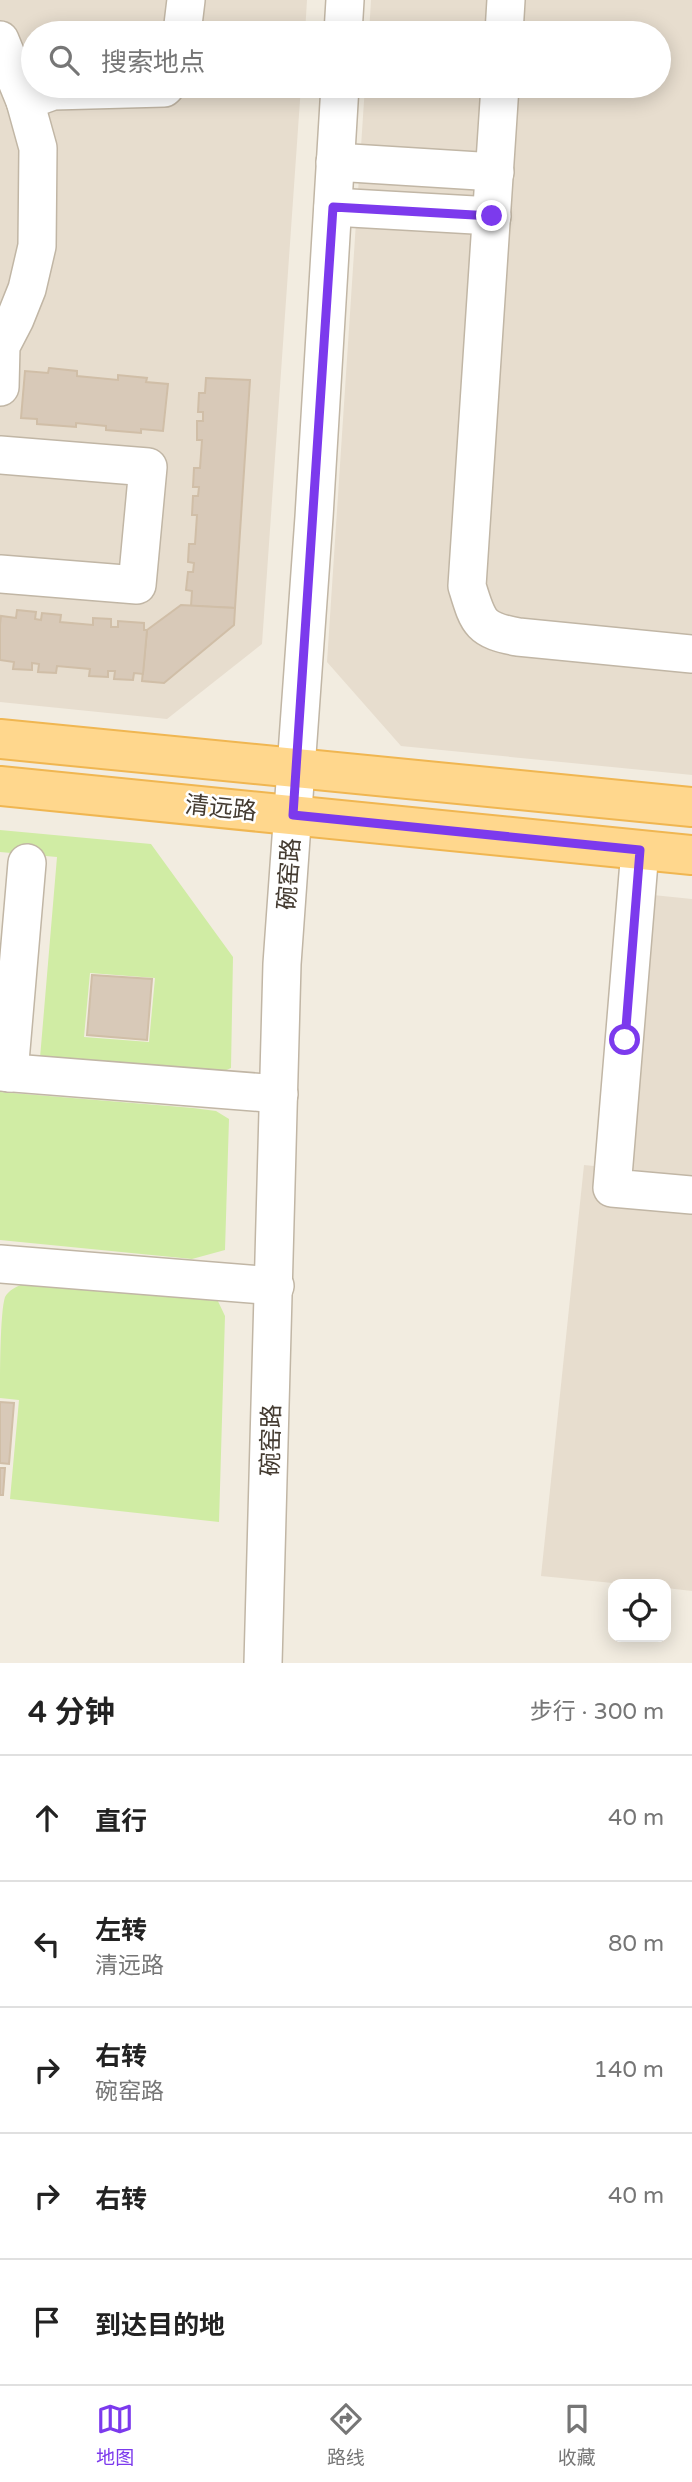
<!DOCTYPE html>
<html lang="zh">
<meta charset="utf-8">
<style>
body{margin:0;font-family:"Varela Round","Noto Sans SC",sans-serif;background:#f6f6f6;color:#222}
.controls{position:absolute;right:21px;bottom:21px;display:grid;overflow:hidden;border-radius:14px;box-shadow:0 4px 18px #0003}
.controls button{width:63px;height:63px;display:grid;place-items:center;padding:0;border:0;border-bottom:2px solid #e0e0e0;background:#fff;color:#222;font:35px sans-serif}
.stop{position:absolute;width:21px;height:21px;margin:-16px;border:5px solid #7c3aed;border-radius:50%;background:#fff}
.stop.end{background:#7c3aed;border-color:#fff;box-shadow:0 2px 7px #0008}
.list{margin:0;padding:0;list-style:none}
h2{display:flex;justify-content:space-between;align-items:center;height:91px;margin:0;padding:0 28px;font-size:30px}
h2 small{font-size:23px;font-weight:400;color:#767676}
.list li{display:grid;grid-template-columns:46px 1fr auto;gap:21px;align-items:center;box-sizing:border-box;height:126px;padding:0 28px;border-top:2px solid #e0e0e0}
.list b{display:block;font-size:26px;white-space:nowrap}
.list p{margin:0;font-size:23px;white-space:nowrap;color:#767676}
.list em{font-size:23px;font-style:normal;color:#767676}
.icon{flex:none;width:38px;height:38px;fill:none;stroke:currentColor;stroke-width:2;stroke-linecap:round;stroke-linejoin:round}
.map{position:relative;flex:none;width:692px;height:1663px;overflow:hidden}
.search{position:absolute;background:#fff;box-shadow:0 4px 18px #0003;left:21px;right:21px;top:21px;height:77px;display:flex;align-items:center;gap:18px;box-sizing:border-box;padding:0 24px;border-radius:38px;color:#767676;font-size:26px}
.sheet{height:721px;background:#fff}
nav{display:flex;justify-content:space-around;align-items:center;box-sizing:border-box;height:98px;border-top:2px solid #e0e0e0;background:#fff;font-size:19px;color:#767676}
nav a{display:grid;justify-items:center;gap:4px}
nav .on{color:#7c3aed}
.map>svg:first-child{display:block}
.residential{fill:#e7ddce}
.green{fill:#d0eca4;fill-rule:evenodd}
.building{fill:#d8c9b8;stroke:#d0bea7;stroke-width:2}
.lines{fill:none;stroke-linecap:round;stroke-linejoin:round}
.minor-casing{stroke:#c1b6a5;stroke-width:40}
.major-casing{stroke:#f0b651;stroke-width:42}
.minor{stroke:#fff;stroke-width:37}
.major{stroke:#ffd78d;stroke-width:38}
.route{stroke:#7c3aed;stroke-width:9}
.labels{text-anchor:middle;stroke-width:5;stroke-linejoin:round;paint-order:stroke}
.street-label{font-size:24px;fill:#443b31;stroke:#fff}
</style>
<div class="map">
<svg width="692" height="1663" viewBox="0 0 692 1663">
<rect width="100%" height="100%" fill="#f2ece0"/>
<g class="residential">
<path d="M0 0H307L305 33H33V86H301L262 644 167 719 0 702Z"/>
<path d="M371 0H692V775L401 746 327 662 365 86H659V33H369Z"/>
<path d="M653 895 692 899V1591L666 1588V1584H623L541 1576 584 1165 624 1169Z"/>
</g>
<g class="green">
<path d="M0 830 151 844 233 957 231 1068 222 1072 40 1058 57 857 0 852ZM90 973 155 978 149 1042 84 1037Z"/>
<path d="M0 1092 193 1108 216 1111 229 1119 225 1250 192 1259 0 1240Z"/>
<path d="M23 1284 216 1297 225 1316 219 1522 10 1499 19 1400 0 1398C0 1377 0 1312 5 1297 9 1290 16 1287 23 1284Z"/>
</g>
<g class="building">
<path d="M49 368 77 371V376L118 380V375L147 378 146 382 168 384 163 431 141 429V433L106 430V426L76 423V427L37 424V419L21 418 25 371 48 373Z"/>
<path d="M206 378 250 380 235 608 191 606 192 591 186 590 188 572H193L194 563 188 562 189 544H195L197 515H192L193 496H198L199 487H193L194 468H200L202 440H197V421H203V412H198L199 393H205Z"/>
<path d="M181 605 235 608 234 625 164 683 142 681 147 630Z"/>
<path d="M17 610 36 612 35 619 41 620 42 613 61 615 60 622 93 625V618L111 619V627H118V621L144 623V630H147L143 674 134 673 133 680 114 679 115 671H108V677L89 676 90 669 57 666 56 673 38 672 39 664 32 663V670L13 669 14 662 0 660V625L1 616 16 618Z"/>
<path d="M92 975 152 979 147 1040 87 1035Z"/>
<path d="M0 1402 14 1403 9 1464 0 1463Z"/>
<path d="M0 1468H5L3 1495H0Z"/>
</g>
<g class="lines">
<defs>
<g id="minor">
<path d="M182 33 186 0"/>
<path d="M343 33 345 0"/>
<path d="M504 33 506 0"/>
<path d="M0 40 25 101 38 148 37 246 27 289 15 319 1 346 0 387"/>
<path d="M500 86 467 586C478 622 479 630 518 637L692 654"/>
<path d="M25 101 53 91 164 88 166 86"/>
<path d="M335 162 495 172"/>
<path d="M333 207 492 216"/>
<path d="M0 455 148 467 137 585 0 574"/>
<path d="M640 850 612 1188 692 1195"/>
<path d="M0 1072 279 1094"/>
<path d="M9 1073 27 863"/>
<path d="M0 1264 275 1286"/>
<path d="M263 1663 282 964 314 517 340 86"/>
</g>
<g id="major">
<path d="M0 739 692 807"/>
<path d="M0 786 692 855"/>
</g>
</defs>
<use href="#minor" class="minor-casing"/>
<use href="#major" class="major-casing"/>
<use href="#minor" class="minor"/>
<use href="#major" class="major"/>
</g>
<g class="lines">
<path class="route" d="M492 216 333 207 293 815 640 850 625 1040"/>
</g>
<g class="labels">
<g class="street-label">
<text transform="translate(221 808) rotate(6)" y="8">清远路</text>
<text transform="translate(289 874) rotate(-86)" y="8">碗窑路</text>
<text transform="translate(271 1440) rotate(-89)" y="8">碗窑路</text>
</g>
</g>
</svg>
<div class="controls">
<button><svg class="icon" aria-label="locate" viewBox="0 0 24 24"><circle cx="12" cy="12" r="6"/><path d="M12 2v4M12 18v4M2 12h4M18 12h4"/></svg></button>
</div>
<div class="stop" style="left:625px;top:1040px"></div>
<div class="stop end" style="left:492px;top:216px"></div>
<div class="search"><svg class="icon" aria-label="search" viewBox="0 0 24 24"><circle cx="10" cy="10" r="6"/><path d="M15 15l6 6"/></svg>搜索地点</div>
</div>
<section class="sheet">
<h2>4 分钟<small>步行 · 300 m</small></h2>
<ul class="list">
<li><svg class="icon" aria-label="ahead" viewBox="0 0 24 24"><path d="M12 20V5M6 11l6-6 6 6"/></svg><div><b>直行</b></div><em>40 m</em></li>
<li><svg class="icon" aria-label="left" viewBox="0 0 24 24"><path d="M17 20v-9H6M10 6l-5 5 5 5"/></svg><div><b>左转</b><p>清远路</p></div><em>80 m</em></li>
<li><svg class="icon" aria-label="right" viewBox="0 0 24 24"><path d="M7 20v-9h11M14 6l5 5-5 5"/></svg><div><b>右转</b><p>碗窑路</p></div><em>140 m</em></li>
<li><svg class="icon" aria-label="right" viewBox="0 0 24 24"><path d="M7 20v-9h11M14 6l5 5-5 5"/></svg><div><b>右转</b></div><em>40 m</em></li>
<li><svg class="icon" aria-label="arrive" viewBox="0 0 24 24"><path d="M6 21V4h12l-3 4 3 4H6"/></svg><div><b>到达目的地</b></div></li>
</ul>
</section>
<nav>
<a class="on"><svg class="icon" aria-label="map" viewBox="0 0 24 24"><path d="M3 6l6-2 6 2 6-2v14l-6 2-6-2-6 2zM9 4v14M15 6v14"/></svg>地图</a>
<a><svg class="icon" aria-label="directions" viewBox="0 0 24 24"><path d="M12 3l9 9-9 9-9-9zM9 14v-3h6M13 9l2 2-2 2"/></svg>路线</a>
<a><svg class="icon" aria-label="saved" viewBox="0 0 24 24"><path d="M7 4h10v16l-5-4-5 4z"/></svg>收藏</a>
</nav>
